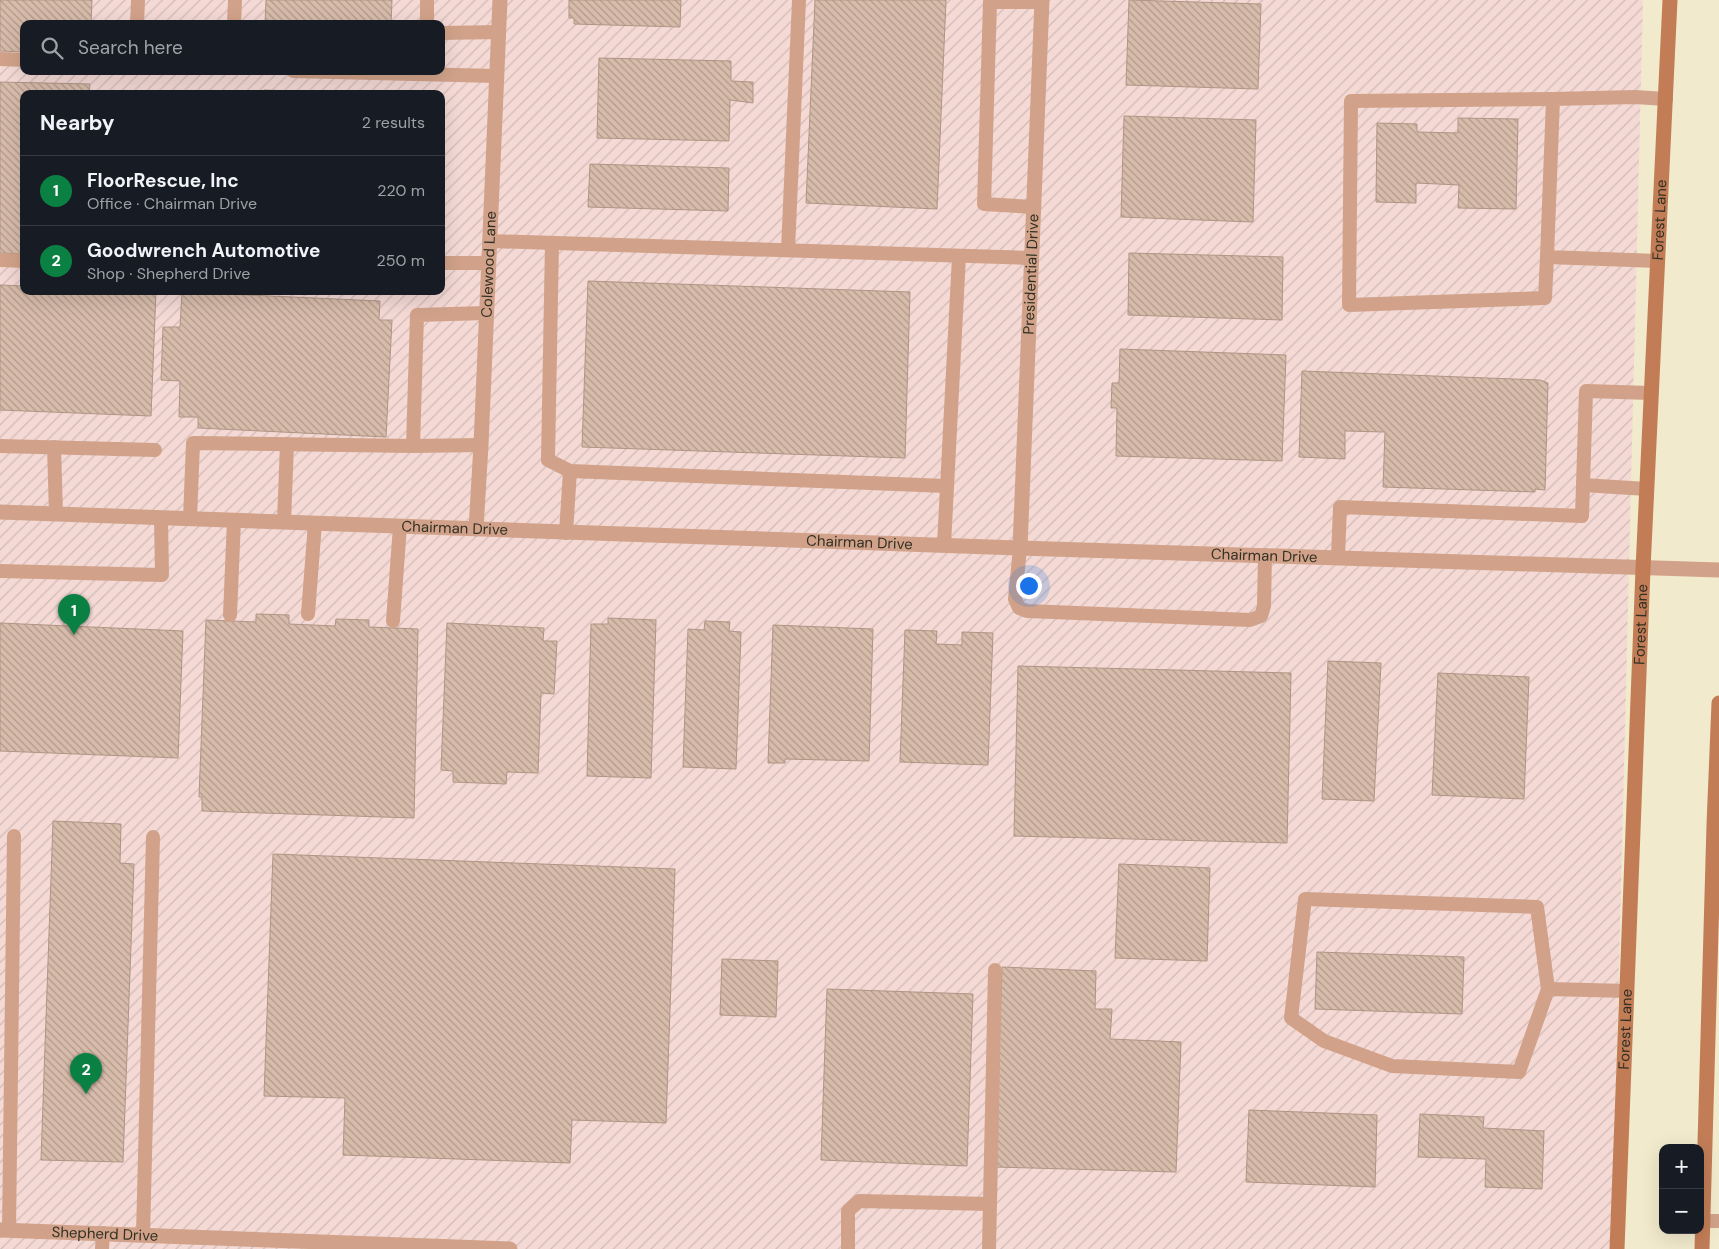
<!DOCTYPE html>
<meta charset="utf-8">
<style>
body{margin:0;font-family:"DM Sans",sans-serif;background:#242831;color:#f1f3f6}
.controls{position:absolute;right:15px;bottom:15px;display:grid;overflow:hidden;border-radius:10px;box-shadow:0 5px 20px #0002}
.controls button{width:45px;height:45px;display:grid;place-items:center;padding:0;border:0;border-bottom:1px solid #363941;background:#171b24;color:#f1f3f6;font:25px sans-serif}
.you{position:absolute;left:1028px;top:585px;width:18px;height:18px;margin:-12px;border:4px solid #fff;border-radius:50%;background:#1a73e8;box-shadow:0 0 0 8px #1a73e833}
.badge{display:grid;place-items:center;width:32px;height:32px;border-radius:50%;background:#0b8043;color:#fff;font-size:16px;font-weight:700}
.pin{position:absolute;translate:-50% -41px;filter:drop-shadow(0 1px 2px #0008)}
.pin::after{content:'';position:absolute;top:26px;width:18px;height:15px;background:inherit;clip-path:polygon(0 0,100% 0,50% 100%)}
.list{margin:0;padding:0;list-style:none}
h2{display:flex;justify-content:space-between;align-items:center;height:65px;margin:0;padding:0 20px;font-size:21px}
h2 small{font-size:16px;font-weight:400;color:#9ea1a6}
.list li{display:grid;grid-template-columns:32px 1fr auto;gap:15px;align-items:center;box-sizing:border-box;height:70px;padding:0 20px;border-top:1px solid #363941}
.list b{display:block;font-size:19px;white-space:nowrap}
.list p{margin:0;font-size:16px;white-space:nowrap;color:#9ea1a6}
.list em{font-size:16px;font-style:normal;color:#9ea1a6}
.icon{flex:none;width:28px;height:28px;fill:none;stroke:currentColor;stroke-width:2;stroke-linecap:round;stroke-linejoin:round}
.map{position:relative;flex:none;width:1719px;height:1249px;overflow:hidden}
.search{position:absolute;background:#171b24;box-shadow:0 5px 20px #0002;left:20px;top:20px;width:425px;height:55px;display:flex;align-items:center;gap:12px;box-sizing:border-box;padding:0 18px;border-radius:10px;color:#9ea1a6;font-size:19px}
.panel{position:absolute;background:#171b24;box-shadow:0 5px 20px #0002;left:20px;top:90px;width:425px;height:205px;border-radius:10px}
.map>svg:first-child{display:block}
.industrial{fill:url(#industrial-furrows);fill-rule:evenodd}
.building{fill:url(#building-back-hatch);stroke:#b09584}
.lines{fill:none;stroke-linecap:round;stroke-linejoin:round}
.service{stroke:#d1a289;stroke-width:14}
.minor{stroke:#d1a289;stroke-width:15}
.secondary{stroke:#c27d57;stroke-width:15}
.labels{text-anchor:middle;stroke-width:4;stroke-linejoin:round;paint-order:stroke}
.street-label{font-size:15px;fill:#323024;stroke:#fff}
</style>
<div class="map">
<svg width="1719" height="1249" viewBox="0 0 1719 1249">
<defs>
<pattern id="industrial-furrows" width="10" height="10" patternUnits="userSpaceOnUse" patternTransform="scale(1.25)"><rect width="10" height="10" fill="#f4d9d5"/><path d="M-1 1l2-2M0 10L10 0M9 11l2-2" fill="none" stroke="#d2bbb7"/></pattern>
<pattern id="building-back-hatch" width="6" height="6" patternUnits="userSpaceOnUse" patternTransform="scale(1.25)"><rect width="6" height="6" fill="#d8bcab"/><path d="M-1 5l2 2M0 0l6 6M5-1l2 2" fill="none" stroke="#b0998b"/></pattern>
</defs>
<rect width="100%" height="100%" fill="#f2eacc"/>
<path class="industrial" d="M0 0H1643L1612 1249H0ZM24 24H441V71H24ZM24 94H441V291H24Z"/>
<g class="building">
<path d="M0 0H92L91 24H24V52L0 51Z"/>
<path d="M266 0H392L391 24H265Z"/>
<path d="M569 0H681L680 27 574 24V18H569Z"/>
<path d="M815 0H946L937 209 806 203Z"/>
<path d="M1129 0 1261 4 1258 89 1126 85Z"/>
<path d="M599 58 731 61V81L753 82V103L730 100 729 141 597 138Z"/>
<path d="M0 82 90 84 89 94H24V254L0 253Z"/>
<path d="M264 90 369 94H264Z"/>
<path d="M1124 116 1256 120 1253 222 1121 217Z"/>
<path d="M1458 118 1518 119 1516 209 1458 208 1459 185 1416 183V203L1376 202 1377 123 1417 124V132L1458 133Z"/>
<path d="M590 164 729 168 728 211 588 207Z"/>
<path d="M1129 253 1283 257 1282 320 1128 315Z"/>
<path d="M588 281 910 292 905 458 582 447Z"/>
<path d="M0 285 24 286V291H156L151 416 0 410Z"/>
<path d="M182 292 380 301 379 320H392L386 437 198 428V417H179L180 381 161 380 163 327H180Z"/>
<path d="M1120 349 1286 355 1282 461 1116 456 1117 408H1111L1112 383H1119Z"/>
<path d="M1302 371 1540 380 1548 383 1545 490 1535 489V492L1383 487 1385 432 1345 431V459L1299 457Z"/>
<path d="M256 614 289 615V624L335 626 336 619 369 620V627L418 629 414 818 202 811V797H199L206 620 256 622Z"/>
<path d="M608 618 656 620 651 778 587 776 591 624H608Z"/>
<path d="M705 621 730 622 729 631 741 632 736 769 683 767 688 629 704 630Z"/>
<path d="M0 623 183 631 178 758 0 751Z"/>
<path d="M447 623 544 628 543 641H557L554 694 541 693 538 773 507 772 506 784 453 782V771L441 770Z"/>
<path d="M773 625 873 629 869 761 785 759V763H768Z"/>
<path d="M905 630 937 631 936 644 962 645V632L993 633 988 765 900 762Z"/>
<path d="M1328 661 1381 663 1374 801 1322 799Z"/>
<path d="M1018 666 1291 673 1287 843 1014 836Z"/>
<path d="M1438 673 1529 677 1524 799 1432 795Z"/>
<path d="M53 821 121 824 120 863 134 864 123 1162 41 1160Z"/>
<path d="M273 854 675 869 666 1123 572 1120 570 1163 343 1155 345 1098 264 1096Z"/>
<path d="M1119 864 1210 868 1207 961 1115 958Z"/>
<path d="M1317 952 1464 957 1462 1014 1315 1009Z"/>
<path d="M722 959 778 961 776 1017 720 1015Z"/>
<path d="M1002 967 1096 971 1095 1009H1112L1110 1039 1181 1042 1176 1172 995 1167Z"/>
<path d="M827 989 973 994 967 1166 821 1160Z"/>
<path d="M1249 1110 1377 1115 1375 1187 1246 1182Z"/>
<path d="M1420 1114 1484 1117 1483 1128 1544 1131 1542 1189 1485 1187 1486 1159 1418 1157Z"/>
</g>
<g class="lines">
<g class="service">
<path d="M137 24 138 0"/>
<path d="M234 24 235 0"/>
<path d="M427 24V0"/>
<path d="M441 33 499 32"/>
<path d="M0 59 24 60"/>
<path d="M293 71 497 76"/>
<path d="M1033 207 984 204 990 2H1042"/>
<path d="M489 241 1031 258"/>
<path d="M552 243 548 460 570 471 566 533"/>
<path d="M788 250 799 0"/>
<path d="M1547 257 1545 298 1349 305 1351 101 1553 99"/>
<path d="M0 260 24 261"/>
<path d="M1658 261 1547 257 1553 99 1635 97 1666 99"/>
<path d="M441 263H488"/>
<path d="M0 446 155 450"/>
<path d="M413 446 481 445"/>
<path d="M54 447 56 514"/>
<path d="M570 471 946 486"/>
<path d="M1583 485 1586 391 1651 393"/>
<path d="M190 519 193 443 413 446 417 315 486 313"/>
<path d="M284 522 287 444"/>
<path d="M944 545 959 256"/>
<path d="M1020 548 1015 599 1019 608 1027 611 1250 620 1261 616 1264 606 1265 555"/>
<path d="M1338 557 1340 507 1582 516 1583 485 1647 489"/>
<path d="M0 571 162 575 161 518"/>
<path d="M308 614 315 523"/>
<path d="M230 615 234 520"/>
<path d="M393 621 400 526"/>
<path d="M1548 989 1519 1072 1392 1066 1324 1041 1291 1018 1305 899 1537 907 1548 989 1627 991"/>
<path d="M1702 1221H1719"/>
<path d="M9 1230 14 836"/>
<path d="M143 1235 153 837"/>
<path d="M102 1249 103 1233"/>
<path d="M848 1249V1211L859 1201 990 1204"/>
<path d="M989 1249 995 970"/>
</g>
<g class="minor">
<path id="s1" d="M0 512 1020 548 1719 570"/>
<path id="s2" d="M476 529 481 445 500 0"/>
<path id="s3" d="M1020 548 1042 0"/>
<path id="s4" d="M0 1230 510 1249"/>
</g>
<g class="secondary">
<path id="s5" d="M1617 1249 1643 569 1670 0"/>
<path d="M1702 1249 1714 825 1719 703"/>
</g>
</g>
<g class="labels">
<g class="street-label">
<text dy="5" stroke="none"><textPath href="#s5" startOffset="1030">Forest Lane</textPath></text>
<text dy="5" stroke="none"><textPath href="#s2" startOffset="265">Colewood Lane</textPath></text>
<text dy="5" stroke="none"><textPath href="#s3" startOffset="274">Presidential Drive</textPath></text>
<text dy="5" stroke="none"><textPath href="#s1" startOffset="455">Chairman Drive</textPath></text>
<text dy="5" stroke="none"><textPath href="#s1" startOffset="860">Chairman Drive</textPath></text>
<text dy="5" stroke="none"><textPath href="#s1" startOffset="1265">Chairman Drive</textPath></text>
<text dy="5" stroke="none"><textPath href="#s5" startOffset="625">Forest Lane</textPath></text>
<text dy="5" stroke="none"><textPath href="#s5" startOffset="220">Forest Lane</textPath></text>
<text dy="5" stroke="none"><textPath href="#s4" startOffset="105">Shepherd Drive</textPath></text>
</g>
</g>
</svg>
<div class="controls">
<button>+</button>
<button>−</button>
</div>
<div class="you"></div>
<div class="pin badge" style="left:74px;top:635px">1</div>
<div class="pin badge" style="left:86px;top:1094px">2</div>
<div class="search"><svg class="icon" aria-label="search" viewBox="0 0 24 24"><circle cx="10" cy="10" r="6"/><path d="M15 15l6 6"/></svg>Search here</div>
<section class="panel">
<h2>Nearby<small>2 results</small></h2>
<ul class="list">
<li><span class="badge">1</span><div><b>FloorRescue, Inc</b><p>Office · Chairman Drive</p></div><em>220 m</em></li>
<li><span class="badge">2</span><div><b>Goodwrench Automotive</b><p>Shop · Shepherd Drive</p></div><em>250 m</em></li>
</ul>
</section>
</div>
